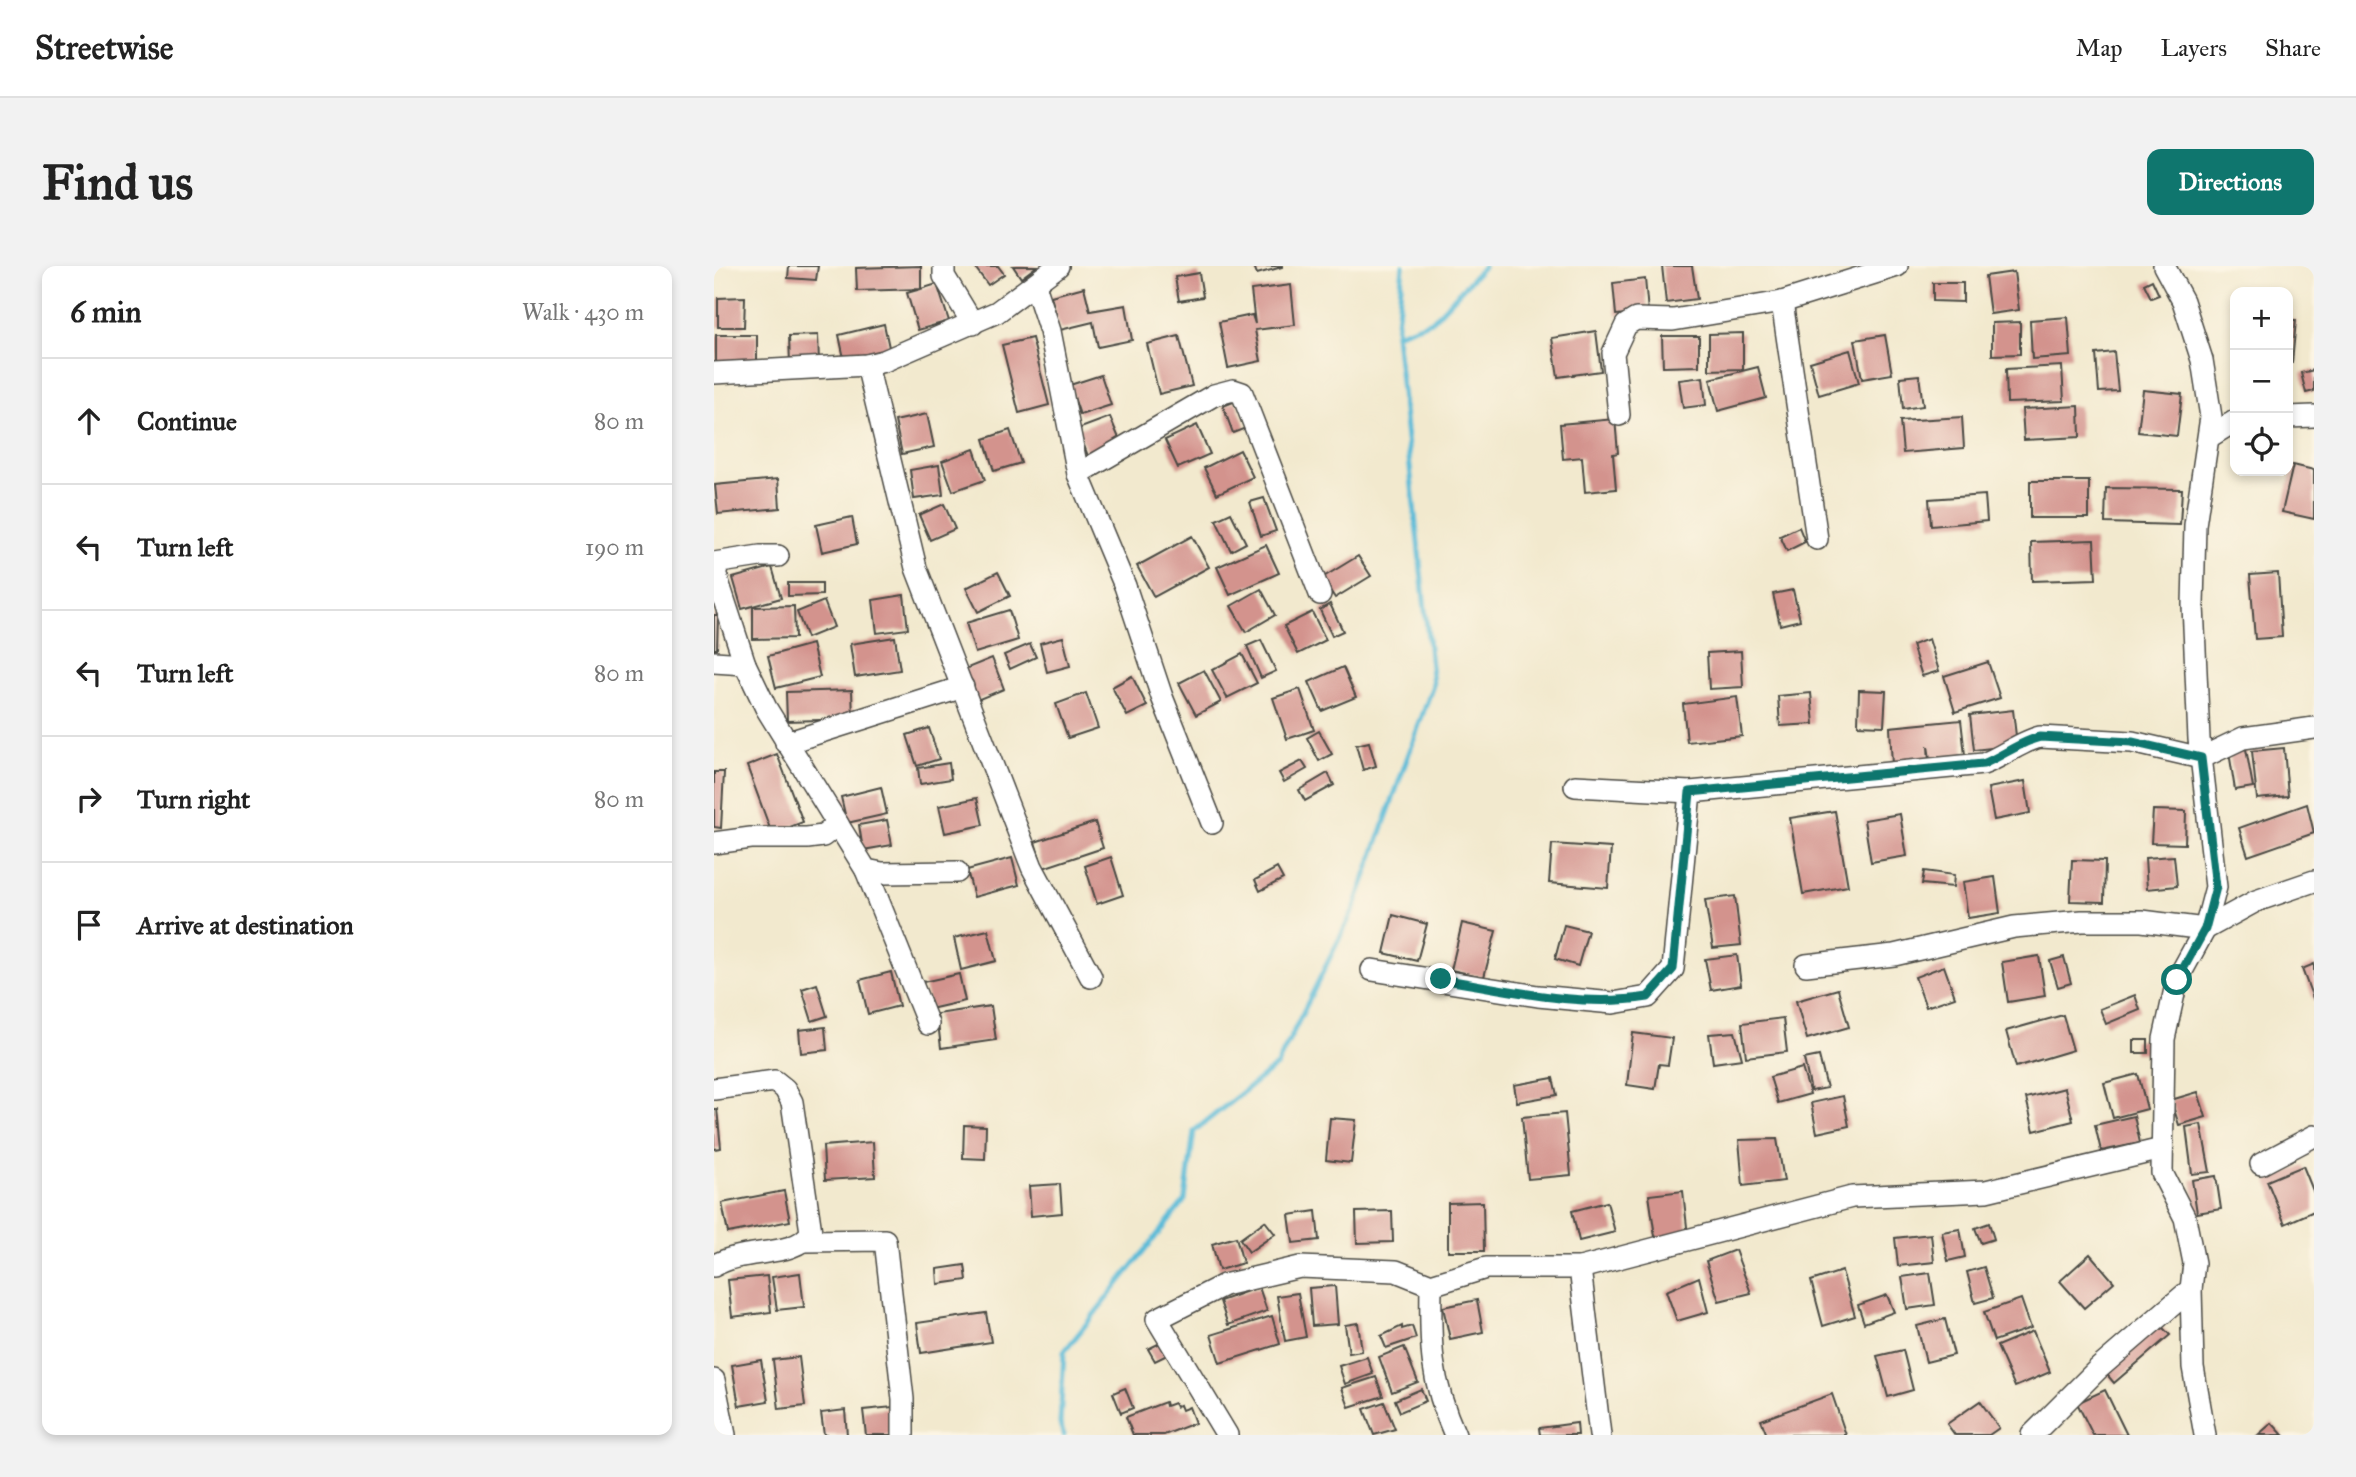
<!DOCTYPE html>
<meta charset="utf-8">
<style>
body{margin:0;font-family:"IM FELL Great Primer",serif;background:#f2f2f2;color:#222}
.controls{position:absolute;right:21px;top:21px;display:grid;overflow:hidden;border-radius:14px;box-shadow:0 4px 10px #0003}
.controls button{width:63px;height:63px;display:grid;place-items:center;padding:0;border:0;border-bottom:2px solid #e0e0e0;background:#fff;color:#222;font:35px sans-serif}
.stop{position:absolute;width:21px;height:21px;margin:-16px;border:5px solid #0f766e;border-radius:50%;background:#fff}
.stop.end{background:#0f766e;border-color:#fff;box-shadow:0 2px 7px #0008}
.list{margin:0;padding:0;list-style:none}
h2{display:flex;justify-content:space-between;align-items:center;height:91px;margin:0;padding:0 28px;font-size:30px}
h2 small{font-size:23px;font-weight:400;color:#767676}
.list li{display:grid;grid-template-columns:46px 1fr auto;gap:21px;align-items:center;box-sizing:border-box;height:126px;padding:0 28px;border-top:2px solid #e0e0e0}
.list b{display:block;font-size:26px;white-space:nowrap}
.list em{font-size:23px;font-style:normal;color:#767676}
.icon{flex:none;width:38px;height:38px;fill:none;stroke:currentColor;stroke-width:2;stroke-linecap:round;stroke-linejoin:round}
.map{position:relative;flex:none;width:1600px;height:1169px;overflow:hidden;border-radius:14px}
header{display:flex;align-items:center;gap:42px;box-sizing:border-box;height:98px;padding:0 35px;background:#fff;border-bottom:2px solid #e0e0e0}
header strong{font-size:33px}
nav{display:flex;gap:38px;margin-inline-start:auto;font-size:24px}
.intro{display:flex;align-items:center;justify-content:space-between;box-sizing:border-box;height:168px;padding:0 42px}
h1{margin:0;font-size:49px}
.button{padding:18px 32px;border-radius:14px;background:#0f766e;color:#fff;font-size:24px;font-weight:700}
main{display:flex;gap:42px;padding:0 42px}
aside{flex:1;background:#fff;border-radius:14px;box-shadow:0 4px 10px #0003}
.map>svg:first-child{display:block}
.lines{fill:none;stroke-linecap:round;stroke-linejoin:round}
.stream{stroke:#5abbd8;stroke-width:5}
.building{fill:#d3938d}
.minor-casing{stroke:#494843;stroke-width:24}
.minor{stroke:#fff;stroke-width:21}
.route{stroke:#0f766e;stroke-width:9}
</style>
<header>
<strong>Streetwise</strong>
<nav><a>Map</a><a>Layers</a><a>Share</a></nav>
</header>
<div class="intro"><h1>Find us</h1><a class="button">Directions</a></div>
<main>
<aside>
<h2>6 min<small>Walk · 430 m</small></h2>
<ul class="list">
<li><svg class="icon" aria-label="ahead" viewBox="0 0 24 24"><path d="M12 20V5M6 11l6-6 6 6"/></svg><div><b>Continue</b></div><em>80 m</em></li>
<li><svg class="icon" aria-label="left" viewBox="0 0 24 24"><path d="M17 20v-9H6M10 6l-5 5 5 5"/></svg><div><b>Turn left</b></div><em>190 m</em></li>
<li><svg class="icon" aria-label="left" viewBox="0 0 24 24"><path d="M17 20v-9H6M10 6l-5 5 5 5"/></svg><div><b>Turn left</b></div><em>80 m</em></li>
<li><svg class="icon" aria-label="right" viewBox="0 0 24 24"><path d="M7 20v-9h11M14 6l5 5-5 5"/></svg><div><b>Turn right</b></div><em>80 m</em></li>
<li><svg class="icon" aria-label="arrive" viewBox="0 0 24 24"><path d="M6 21V4h12l-3 4 3 4H6"/></svg><div><b>Arrive at destination</b></div></li>
</ul>
</aside>
<div class="map">
<svg width="1600" height="1169" viewBox="0 0 1600 1169">
<rect width="100%" height="100%" fill="#fcf5e5"/>
<filter id="ink" filterUnits="userSpaceOnUse"><feTurbulence type="fractalNoise" baseFrequency=".0143" numOctaves="2"/><feDisplacementMap in="SourceGraphic" scale="14" xChannelSelector="R" yChannelSelector="G"/><feConvolveMatrix kernelMatrix="1 2 1 2 8 2 1 2 1" color-interpolation-filters="sRGB"/></filter>
<filter id="wash" filterUnits="userSpaceOnUse"><feTurbulence type="fractalNoise" baseFrequency=".00686" numOctaves="4" result="noise"/><feDisplacementMap in="SourceGraphic" scale="28" xChannelSelector="R" yChannelSelector="G"/><feGaussianBlur stdDeviation="1.57" result="paint"/><feColorMatrix in="noise" values="0 0 0 0 0 0 0 0 0 0 0 0 0 0 0 0 0 1.4 0 .05"/><feComposite in="paint" operator="in"/></filter>
<g filter="url(#wash)">
<rect width="100%" height="100%" fill="#f2e9ce"/>
<g class="lines">
<g class="stream">
<path d="M682 68 718 55 770 0"/>
<path d="M350 1169 346 1158 350 1086 471 934 480 865 563 799 640 643 719 419 682 68 689 0"/>
</g>
</g>
<g id="blocks">
<g class="building">
<path d="M75 0H104L102 14 74 12Z"/>
<path d="M207 0V23L223 18 235 55 204 64 193 27 207 23 143 25 142 2Z"/>
<path d="M260 0H284L290 8 274 19Z"/>
<path d="M299 0H323L307 12Z"/>
<path d="M540 0H568V1L543 8Z"/>
<path d="M948 0H978L983 33 952 37Z"/>
<path d="M1300 6 1305 44 1276 48 1271 10Z"/>
<path d="M485 7 489 31 465 35 461 11Z"/>
<path d="M931 13 934 46 902 49 899 17Z"/>
<path d="M1438 14 1445 29 1437 32 1430 18Z"/>
<path d="M1219 17H1249V36L1219 35Z"/>
<path d="M577 19 581 59 541 64 547 95 514 102 505 56 538 49 541 58 537 24Z"/>
<path d="M370 21 376 45 412 39 418 74 384 81 379 56 346 64 337 30Z"/>
<path d="M31 31 30 61H4V32Z"/>
<path d="M1354 51 1357 90 1318 93 1316 54Z"/>
<path d="M1574 54H1582L1578 97H1574Z"/>
<path d="M1306 56V88L1278 89V57Z"/>
<path d="M170 58 176 86 131 97 125 69Z"/>
<path d="M882 65 887 105 844 111 838 72Z"/>
<path d="M1029 67V103L995 104V68Z"/>
<path d="M2 69H43V99L2 100Z"/>
<path d="M104 69 105 97 76 98 75 70Z"/>
<path d="M1171 69 1178 108 1148 113 1141 74Z"/>
<path d="M465 70 478 120 445 128 433 78Z"/>
<path d="M948 70H985V100L949 101Z"/>
<path d="M318 72 335 139 305 147 288 79Z"/>
<path d="M1136 84 1145 117 1105 129 1096 96Z"/>
<path d="M1400 86 1404 125 1385 126 1382 88Z"/>
<path d="M1348 100 1350 135 1293 137 1292 103Z"/>
<path d="M1044 101 1052 132 1004 145 996 113Z"/>
<path d="M1600 104V125L1592 127 1587 107Z"/>
<path d="M387 109 397 139 366 149 356 119Z"/>
<path d="M1205 109 1209 140 1189 143 1186 111Z"/>
<path d="M989 111 992 139 969 142 965 114Z"/>
<path d="M1429 124 1468 128 1463 170 1424 166Z"/>
<path d="M522 135 532 162 519 167 509 140Z"/>
<path d="M1365 140 1366 171 1310 174 1308 143Z"/>
<path d="M213 148 220 181 188 188 181 155Z"/>
<path d="M396 151 407 177 374 190 364 163Z"/>
<path d="M1248 151 1250 182 1189 187 1186 155Z"/>
<path d="M901 153 904 187 899 188 902 223 871 226 868 191 849 193 846 158Z"/>
<path d="M483 159 496 188 464 202 451 174Z"/>
<path d="M296 164 307 197 280 205 270 173Z"/>
<path d="M260 183 271 214 239 225 228 195Z"/>
<path d="M526 184 539 211 503 228 490 202Z"/>
<path d="M225 199 229 229 200 233 196 204Z"/>
<path d="M1579 199 1600 204V253L1568 246Z"/>
<path d="M64 213 66 242 4 248 1 219Z"/>
<rect x="1316" y="215" width="59" height="37"/>
<path d="M1392 222 1468 223 1466 259 1391 257Z"/>
<path d="M1271 229 1273 255 1217 260 1215 233Z"/>
<path d="M550 232 562 265 547 270 536 236Z"/>
<path d="M230 238 241 263 216 274 205 249Z"/>
<path d="M517 247 532 277 517 285 502 254Z"/>
<path d="M138 251 143 278 108 286 102 259Z"/>
<path d="M1085 261 1091 276 1073 285 1066 270Z"/>
<path d="M478 270 495 301 440 331 423 300Z"/>
<path d="M1380 274 1382 313 1318 315 1317 276Z"/>
<path d="M552 279 565 307 516 329 503 301Z"/>
<path d="M644 290 657 310 621 332 608 312Z"/>
<path d="M58 301 67 332 28 343 19 312Z"/>
<path d="M284 306 296 330 264 346 252 322Z"/>
<path d="M1564 307 1568 371 1541 373 1536 309Z"/>
<path d="M74 317H108V329L74 330Z"/>
<path d="M547 323 561 349 532 366 517 340Z"/>
<path d="M1079 324 1086 354 1066 359 1059 328Z"/>
<path d="M190 329 194 363 163 367 159 334Z"/>
<path d="M110 335 120 361 93 372 83 346Z"/>
<path d="M616 338 629 365 618 370 606 344Z"/>
<path d="M80 340 81 372 39 373V341Z"/>
<path d="M295 344 304 374 261 387 252 357Z"/>
<path d="M598 346 612 374 584 388 570 360Z"/>
<path d="M0 349H4L3 383H0Z"/>
<path d="M181 371 186 404 141 411 136 378Z"/>
<path d="M349 371 356 400 333 406 326 377Z"/>
<path d="M1215 373 1225 405 1208 410 1198 379Z"/>
<path d="M547 374 562 405 547 412 533 380Z"/>
<path d="M98 378 106 411 62 422 54 390Z"/>
<path d="M316 378 322 391 296 403 290 389Z"/>
<path d="M1027 385 1029 421 995 423 993 387Z"/>
<path d="M528 388 543 417 513 432 498 404Z"/>
<path d="M278 392 290 423 258 436 246 405Z"/>
<path d="M1274 396 1286 432 1241 446 1230 410Z"/>
<path d="M629 401 642 431 608 445 595 416Z"/>
<path d="M490 404 507 436 482 449 465 417Z"/>
<path d="M418 410 433 440 413 450 398 421Z"/>
<path d="M586 423 600 464 573 473 559 432Z"/>
<path d="M138 424 139 453 73 455 72 426Z"/>
<path d="M1145 424 1172 425 1170 460 1144 459Z"/>
<path d="M372 427 384 462 354 472 342 438Z"/>
<path d="M1097 427 1100 458 1066 460 1064 430Z"/>
<path d="M1023 431 1028 470 973 476 969 438Z"/>
<path d="M1299 444 1303 479 1260 484 1256 449Z"/>
<path d="M1247 454 1251 489 1216 493 1214 480 1215 496 1178 499 1176 461Z"/>
<path d="M215 462 225 493 203 500 193 469Z"/>
<path d="M605 465 618 488 605 495 593 472Z"/>
<path d="M655 476 662 500 649 504 642 479Z"/>
<path d="M1570 482 1574 530 1543 533 1538 485Z"/>
<path d="M1532 483 1539 521 1521 524 1515 486Z"/>
<path d="M63 488 89 556 58 568 33 500Z"/>
<path d="M588 495 593 503 570 516 565 507Z"/>
<path d="M235 497 237 513 206 518 204 502Z"/>
<path d="M0 506H10L7 562 0 561Z"/>
<path d="M614 507 620 519 591 535 585 524Z"/>
<path d="M1311 515 1316 547 1280 554 1274 522Z"/>
<path d="M167 521 173 548 133 557 127 531Z"/>
<path d="M263 532 269 559 231 567 225 540Z"/>
<path d="M1593 538 1600 567 1534 590 1525 562Z"/>
<path d="M1439 544 1472 545 1471 578 1437 577Z"/>
<path d="M1121 545 1134 620 1089 628 1076 552Z"/>
<path d="M1186 548 1193 590 1157 596 1150 554Z"/>
<path d="M173 554 178 579 149 584 145 559Z"/>
<path d="M381 556 389 582 329 602 321 576Z"/>
<path d="M838 578 897 582 894 622 835 617Z"/>
<path d="M1460 590 1463 620 1433 623 1431 592Z"/>
<path d="M397 591 409 629 383 638 371 600Z"/>
<path d="M298 592 305 619 260 631 253 604Z"/>
<path d="M1358 594 1391 595 1390 636 1356 635Z"/>
<path d="M563 602 569 613 546 625 541 614Z"/>
<path d="M1210 605 1240 609 1239 621 1208 618Z"/>
<path d="M1281 611 1286 647 1254 652 1249 616Z"/>
<path d="M1021 630 1027 679 999 682 991 634Z"/>
<path d="M679 649 713 658 703 695 670 687Z"/>
<path d="M748 657 782 665 770 711 737 704Z"/>
<path d="M850 659 874 665 864 700 841 693Z"/>
<path d="M274 664 282 695 247 704 240 672Z"/>
<path d="M1023 689 1027 719 997 724 991 693Z"/>
<path d="M1325 690 1331 730 1294 736 1288 696Z"/>
<path d="M1350 691 1357 717 1344 721 1336 695Z"/>
<path d="M1600 698V735L1588 703Z"/>
<path d="M1230 700 1241 731 1212 741 1201 711Z"/>
<path d="M177 706 185 740 154 748 146 714Z"/>
<path d="M245 708 251 735 216 743 209 716Z"/>
<path d="M103 718 113 750 98 755 88 723Z"/>
<path d="M1124 723 1135 761 1093 773 1082 735Z"/>
<path d="M1421 729 1426 744 1392 758 1386 743Z"/>
<path d="M277 740 282 774 227 782 223 748Z"/>
<path d="M1349 749 1359 784 1302 801 1292 765Z"/>
<path d="M1069 752 1073 786 1032 791 1028 757Z"/>
<path d="M111 761 113 784 87 787 85 764Z"/>
<path d="M1021 766 1028 793 999 797 995 768Z"/>
<path d="M919 767 958 772 954 799 945 798 941 823 913 819Z"/>
<rect x="1420" y="774" width="14" height="13"/>
<path d="M1105 790 1113 822 1097 825 1090 793Z"/>
<path d="M1088 802 1096 828 1064 837 1056 811Z"/>
<path d="M1424 808 1433 843 1399 852 1390 817Z"/>
<path d="M839 812 843 829 803 836 800 819Z"/>
<path d="M1351 822 1359 855 1320 865 1312 832Z"/>
<path d="M1484 826 1492 851 1465 859 1457 834Z"/>
<path d="M1129 830 1135 860 1103 867 1097 837Z"/>
<path d="M0 843H3L7 882 0 883Z"/>
<path d="M851 847 857 909 814 913 808 851Z"/>
<path d="M1420 850 1426 877 1387 885 1381 859Z"/>
<path d="M616 852 642 854 637 897 612 894Z"/>
<path d="M1487 858 1496 906 1478 908 1472 861Z"/>
<path d="M250 859 272 860 271 893 249 892Z"/>
<path d="M1063 873 1070 915 1029 920 1025 874Z"/>
<path d="M159 876 161 911 111 914 109 880Z"/>
<path d="M1589 900 1600 927V945L1571 958 1553 915Z"/>
<path d="M1502 910 1507 943 1483 947 1478 914Z"/>
<path d="M346 918 348 947 317 950 315 920Z"/>
<path d="M70 925 76 955 14 967 8 937Z"/>
<path d="M969 925 974 970 942 977 935 929Z"/>
<path d="M769 936 770 985H734V937Z"/>
<path d="M893 936 901 966 865 975 858 945Z"/>
<path d="M602 945 605 974 579 977 575 949Z"/>
<path d="M678 945 679 976 643 977 642 946Z"/>
<path d="M551 955 561 968 535 986 526 973Z"/>
<path d="M1275 957 1280 973 1267 977 1261 962Z"/>
<path d="M1246 963 1251 991 1234 995 1228 966Z"/>
<path d="M1217 968 1220 996 1184 1000 1181 972Z"/>
<path d="M522 971 529 997 505 1004 498 978Z"/>
<path d="M1021 984 1037 1027 1005 1035 992 995Z"/>
<path d="M1376 988 1400 1016 1370 1042 1346 1015Z"/>
<path d="M251 999 253 1014 224 1018 223 1003Z"/>
<path d="M1270 1001 1279 1032 1261 1037 1253 1006Z"/>
<path d="M1128 1005 1141 1050 1109 1060 1097 1015Z"/>
<path d="M86 1007 90 1041 63 1044 58 1011Z"/>
<path d="M1216 1007 1221 1039 1193 1043 1188 1011Z"/>
<path d="M53 1010 57 1046 18 1051 14 1014Z"/>
<path d="M985 1011 994 1046 963 1055 952 1025Z"/>
<path d="M621 1020 624 1058 598 1060 595 1022Z"/>
<path d="M545 1021 553 1045 514 1059 506 1035Z"/>
<path d="M584 1027 592 1071 571 1075 563 1030Z"/>
<path d="M1173 1029 1180 1046 1150 1057 1144 1039Z"/>
<path d="M1307 1033 1317 1062 1280 1075 1270 1046Z"/>
<path d="M763 1034 769 1066 736 1073 729 1041Z"/>
<path d="M272 1047 277 1076 207 1087 203 1057Z"/>
<path d="M558 1050 566 1078 506 1097 497 1069Z"/>
<path d="M1231 1053 1240 1089 1212 1096 1203 1060Z"/>
<path d="M644 1057 648 1085 635 1087 631 1059Z"/>
<path d="M1445 1058 1456 1069 1400 1117 1390 1105Z"/>
<path d="M688 1060V1063L698 1060 702 1072 672 1082 667 1070Z"/>
<path d="M1319 1065 1336 1106 1301 1121 1283 1080Z"/>
<path d="M446 1077 453 1089 441 1095 434 1083Z"/>
<path d="M690 1081 704 1116 678 1126 665 1091Z"/>
<path d="M1189 1084 1199 1124 1174 1131 1163 1090Z"/>
<path d="M85 1091 91 1140 65 1143 59 1094Z"/>
<path d="M653 1091 659 1108 631 1118 625 1100Z"/>
<path d="M47 1094 54 1135 25 1140 18 1099Z"/>
<path d="M662 1111 669 1130 635 1141 628 1122Z"/>
<path d="M411 1122 419 1142 407 1147 399 1127Z"/>
<path d="M707 1123 712 1135 686 1146 681 1134Z"/>
<path d="M1391 1124 1413 1169H1379L1363 1137Z"/>
<path d="M1118 1128 1132 1169H1053L1047 1154Z"/>
<path d="M1266 1135 1285 1162 1275 1169H1241L1233 1158Z"/>
<path d="M451 1136 452 1140 460 1137 462 1141 466 1139 468 1144 475 1141 481 1157 450 1169H419L412 1151Z"/>
<path d="M670 1136 681 1163 660 1169 650 1143Z"/>
<path d="M179 1141 182 1169H152L149 1144Z"/>
<path d="M131 1144 133 1169H110L107 1147Z"/>
<path d="M863 1157 864 1169H826L825 1162Z"/>
<path d="M1558 1157 1569 1169H1544Z"/>
</g>
</g>
</g>
<g filter="url(#ink)">
<use href="#blocks" fill-opacity="0" stroke="#494843" stroke-width="2"/>
<g class="lines">
<defs>
<g id="minor">
<path d="M230 0V10L259 58"/>
<path d="M321 19 336 65 364 208 411 320 448 431 498 557"/>
<path d="M1068 36 1103 273"/>
<path d="M153 99 202 302 318 601 377 711"/>
<path d="M0 107 153 99 170 95 283 46 344 0"/>
<path d="M905 149 899 87 912 59 922 53 959 54 1068 36 1183 0"/>
<path d="M1574 151 1600 150"/>
<path d="M1495 171 1521 155"/>
<path d="M364 208 500 129 519 124 528 127 606 328"/>
<path d="M0 297 46 290H64"/>
<path d="M0 303 31 398 52 442 152 604 168 607 243 606"/>
<path d="M0 396 31 398"/>
<path d="M72 477 249 421"/>
<path d="M861 520 976 526"/>
<path d="M0 577 37 572H93L109 570 124 558"/>
<path d="M152 604 214 758"/>
<path d="M1092 699 1180 689 1300 661 1368 655H1428L1491 663 1542 635 1600 615"/>
<path d="M658 704 824 730 899 737 934 731 959 703 976 526 1269 498C1288 491 1308 475 1326 471L1418 476 1487 492 1529 472 1600 462"/>
<path d="M0 823 61 815 71 823 78 836 97 966C81 993 29 981 0 1000"/>
<path d="M1547 898 1600 870"/>
<path d="M91 975 171 974 189 1133V1169"/>
<path d="M866 1002 886 1169"/>
<path d="M717 1019C716 1079 716 1113 741 1169"/>
<path d="M1477 1023 1479 1101 1491 1169"/>
<path d="M0 1114 11 1169"/>
<path d="M513 1169 443 1053 510 1019 586 1001 682 1005 717 1019 772 1002H866L1138 931 1272 925 1448 883"/>
<path d="M1318 1169 1384 1103 1477 1023 1480 997 1471 952 1448 907 1450 773 1463 714 1491 663 1502 621 1485 473 1479 339 1481 259 1497 151 1488 94 1469 35 1450 0"/>
</g>
</defs>
<use href="#minor" class="minor-casing"/>
<use href="#minor" class="minor"/>
</g>
</g>
<g class="lines" filter="url(#ink)">
<path class="route" d="M727 713C795 724 865 742 934 731L959 703 976 526 1269 498C1288 490 1308 475 1326 471L1418 476 1487 492 1502 621 1491 663 1463 714"/>
</g>
</svg>
<div class="controls">
<button>+</button>
<button>−</button>
<button><svg class="icon" aria-label="locate" viewBox="0 0 24 24"><circle cx="12" cy="12" r="6"/><path d="M12 2v4M12 18v4M2 12h4M18 12h4"/></svg></button>
</div>
<div class="stop" style="left:1463px;top:714px"></div>
<div class="stop end" style="left:727px;top:713px"></div>
</div>
</main>
